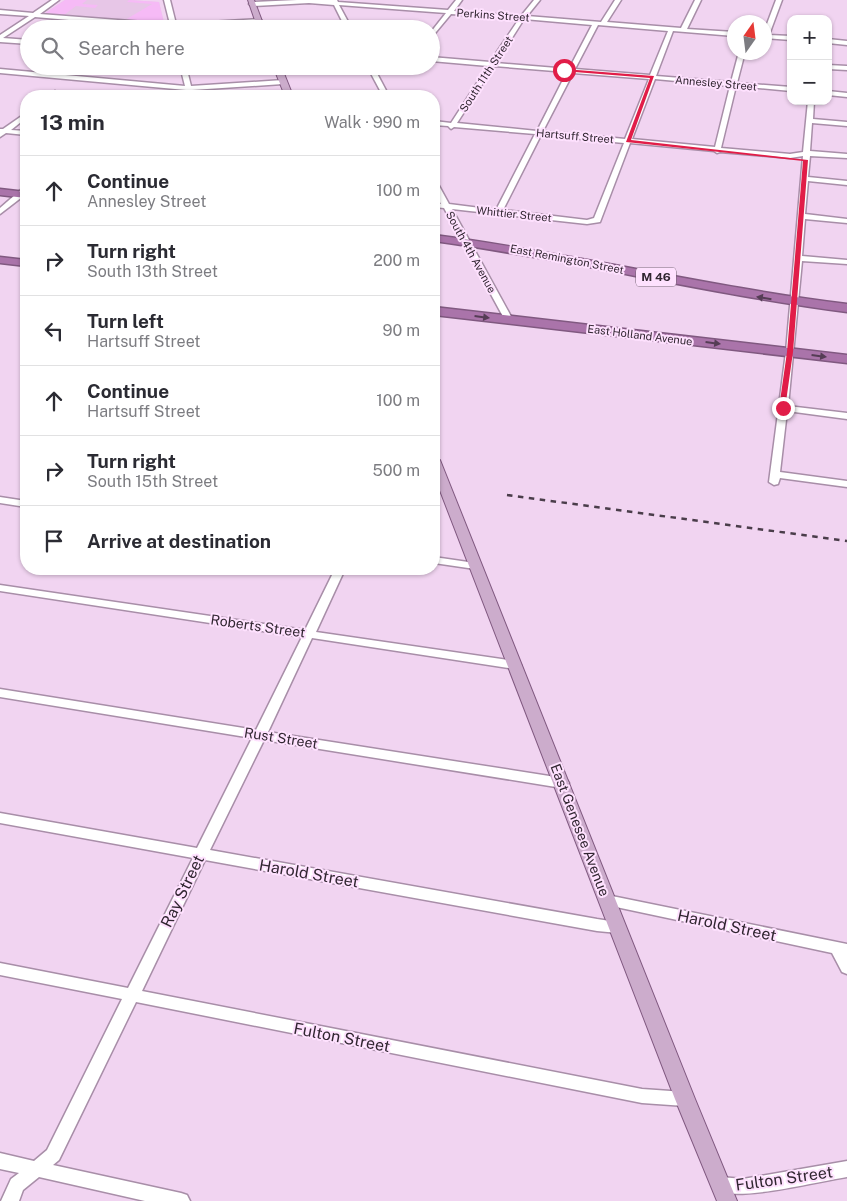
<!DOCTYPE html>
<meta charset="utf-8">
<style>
body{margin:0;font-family:"Public Sans",sans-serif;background:#f7f7f7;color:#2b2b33}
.controls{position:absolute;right:15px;top:15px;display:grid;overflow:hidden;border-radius:10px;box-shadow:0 1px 4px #0004}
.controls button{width:45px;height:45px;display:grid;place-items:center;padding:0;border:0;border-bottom:1px solid #e1e1e2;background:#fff;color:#2b2b33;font:25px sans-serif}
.compass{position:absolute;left:727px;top:15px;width:45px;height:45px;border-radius:50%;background:#fff;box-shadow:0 1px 4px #0004;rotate:14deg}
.stop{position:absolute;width:15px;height:15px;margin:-11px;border:4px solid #e11d48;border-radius:50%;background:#fff}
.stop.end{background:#e11d48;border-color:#fff;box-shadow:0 1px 5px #0008}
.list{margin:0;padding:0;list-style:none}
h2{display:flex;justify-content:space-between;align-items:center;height:65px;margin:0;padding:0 20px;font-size:21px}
h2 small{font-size:16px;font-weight:400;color:#7c7c81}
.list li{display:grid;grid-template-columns:32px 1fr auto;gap:15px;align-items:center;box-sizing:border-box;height:70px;padding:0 20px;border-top:1px solid #e1e1e2}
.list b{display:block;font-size:19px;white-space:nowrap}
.list p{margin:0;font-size:16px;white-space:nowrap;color:#7c7c81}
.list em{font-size:16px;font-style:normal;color:#7c7c81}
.icon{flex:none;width:28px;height:28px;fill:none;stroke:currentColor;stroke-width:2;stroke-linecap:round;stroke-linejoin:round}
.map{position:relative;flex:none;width:847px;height:1201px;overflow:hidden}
.search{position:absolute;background:#fff;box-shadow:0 1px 4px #0004;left:20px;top:20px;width:420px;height:55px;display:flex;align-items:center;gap:12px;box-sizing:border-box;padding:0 18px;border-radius:28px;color:#7c7c81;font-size:19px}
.panel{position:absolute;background:#fff;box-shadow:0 1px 4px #0004;left:20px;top:90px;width:420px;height:485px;border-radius:20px}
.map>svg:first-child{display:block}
.built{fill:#e7c6e7}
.green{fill:#f6baf6}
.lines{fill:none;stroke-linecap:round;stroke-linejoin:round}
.minor-casing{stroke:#a88ea8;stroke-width:3}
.major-casing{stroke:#805980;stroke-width:2}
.highway-casing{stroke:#805980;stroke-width:3}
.minor{fill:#fff;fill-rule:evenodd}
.major{fill:#ccaccc;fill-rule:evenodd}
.highway{fill:#aa74aa;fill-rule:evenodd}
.rail{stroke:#4a3d4a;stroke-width:2.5;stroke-dasharray:5.5 5.5;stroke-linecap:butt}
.oneway{fill:#553d55}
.route{fill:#e11d48}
.labels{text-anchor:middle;stroke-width:4;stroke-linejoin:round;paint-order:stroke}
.far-street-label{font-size:11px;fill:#312631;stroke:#fee1fe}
.shield{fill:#fee1fe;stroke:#6e5e6e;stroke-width:1}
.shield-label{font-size:12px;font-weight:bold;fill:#312631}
.street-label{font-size:14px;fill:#312631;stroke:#fee1fe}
.near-street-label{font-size:16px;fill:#312631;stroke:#fee1fe}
</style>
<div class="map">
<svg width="847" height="1201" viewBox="0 0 847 1201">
<rect width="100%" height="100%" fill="#f1d4f1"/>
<path class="built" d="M65 0H128L159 2 164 23 45 13Z"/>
<g class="green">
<path d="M65 0H87L82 4 98 5 95 8 76 6 64 15 45 13Z"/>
<path d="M129 0 159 2 164 23 125 20 152 4 127 2Z"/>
</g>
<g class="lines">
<defs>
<g id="minor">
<path d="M52 0H59L40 14 170 24 164 0H170L176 24 259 19 262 21 259 23 171 29 35 17 3 38 29 40V44L0 42V35L29 16 0 14V10L33 13Z"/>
<path d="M297 0H337L338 2 448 10 456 0H462L454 11 521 16 534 0H540L527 16 601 22 615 0H621L607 22 681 28 695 0H701L687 29 734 32V36L673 31 656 76 731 82 739 52H745L737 83 791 87V91L736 86 721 148 790 154 803 152 808 101H814L813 119 847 122V126L812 123 810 151 847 154V158L810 156 808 177 847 181V185L808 181 805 214 847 219V223L805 219 802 256 847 260V264L802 261 788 406 847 413V419L787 411 780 472 847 481V487L780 478 778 484 774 485 769 482 786 352 803 156 790 158 720 152 717 153 714 151 630 143 600 222 587 224 452 209 513 320 512 322H506L444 208 434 207V203L441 204 434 190V182L438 184 449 204 496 210 535 134 454 127 451 129 448 126 434 125V121L451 123 488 66 431 61V57L490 62 519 19 451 14 431 38V32L446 13 339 5 352 29H346L334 5 309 3 252 6 249 4 252 2ZM524 19 592 25 569 69 496 63ZM598 25 668 31 650 75 575 69ZM494 66 567 72 537 131 457 123ZM573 73 649 79 625 139 543 131ZM655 79 730 86 715 147 632 139ZM541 135 624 143 594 218 587 220 503 210Z"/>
<path d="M776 0H782L769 35 791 36V40L764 38V32Z"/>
<path d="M828 39 847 41V45L828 43Z"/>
<path d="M828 65 847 66V70L828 69Z"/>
<path d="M180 66H186L191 86 283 80 286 82 283 84 192 90 194 96H188L186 90 0 73V69L185 86Z"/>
<path d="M367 66H373L389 96H383Z"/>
<path d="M55 91 58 93 55 96H48Z"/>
<path d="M828 91 847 93V97L828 95Z"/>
<path d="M26 113V118L11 130 26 131V135L6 133 0 137V129H3Z"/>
<path d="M23 188H26V194L0 214V208Z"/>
<path d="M0 497 26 501V507L0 503Z"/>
<path d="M434 557 475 563 480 566 475 569 434 563Z"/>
<path d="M335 569H345L316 632 515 661 521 665 515 669 312 638 268 732 562 778 567 780 569 783 567 786 562 788 264 740 210 850 597 919 623 923 625 927 623 931 618 933 597 931 205 860 142 991 642 1089 685 1092 691 1094 693 1099 691 1104 685 1106 642 1103 136 1002 59 1160 53 1165 181 1193 187 1195 190 1201H145L39 1177 23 1190 19 1201H1L11 1179 19 1173 0 1169V1153L34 1161 47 1150 122 999 0 975V963L128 988 193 858 0 823V813L197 848 252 738 0 697V689L256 730 302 637 0 591V585L305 630Z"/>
<path d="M607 895 847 944V974L842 972 832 953 602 904 600 900 602 896Z"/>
<path d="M847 1161V1177C815 1182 743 1201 715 1191L713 1185 715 1179 721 1177 743 1179Z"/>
</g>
<g id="major">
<path d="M248 0H254L265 29H258Z"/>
<path d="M273 66H281L293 96H285Z"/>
<path d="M434 456 440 460 695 1099 737 1201H717L675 1099 434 475Z"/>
</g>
<g id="highway">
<path d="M0 189 26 192V198L0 195Z"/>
<path d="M434 235C573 253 708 287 847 304V312C708 294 573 260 434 241Z"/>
<path d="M0 257 26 260V266L0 263Z"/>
<path d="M434 307 847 355V363L434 315Z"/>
</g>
</defs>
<use href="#minor" class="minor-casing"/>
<use href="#major" class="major-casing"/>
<use href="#highway" class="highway-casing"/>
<use href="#minor" class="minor"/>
<use href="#major" class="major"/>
<use href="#highway" class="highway"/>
<path class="rail" d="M507 495 847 541"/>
</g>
<defs><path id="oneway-solid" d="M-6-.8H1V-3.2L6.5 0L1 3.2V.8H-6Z" transform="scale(1.25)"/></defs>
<g class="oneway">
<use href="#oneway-solid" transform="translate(764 298) rotate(-171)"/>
<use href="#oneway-solid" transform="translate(482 317) rotate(7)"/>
<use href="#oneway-solid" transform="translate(713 343) rotate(7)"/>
<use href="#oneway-solid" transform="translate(819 356) rotate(7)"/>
</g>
<path class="route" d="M564 69 654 76 631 140 808 160 793 352 785 409 779 408 787 352 803 161 626 142 650 78 562 71Z"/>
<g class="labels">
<g class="far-street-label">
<text transform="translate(493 15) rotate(4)" y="4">Perkins Street</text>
<text transform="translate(486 74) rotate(-57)" y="4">South 11th Street</text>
<text transform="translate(716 83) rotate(5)" y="4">Annesley Street</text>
<text transform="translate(575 136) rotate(5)" y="4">Hartsuff Street</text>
<text transform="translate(514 214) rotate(6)" y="4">Whittier Street</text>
<text transform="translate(471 252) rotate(61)" y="4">South 4th Avenue</text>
<text transform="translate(567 259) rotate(11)" y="4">East Remington Street</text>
<text transform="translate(640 335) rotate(7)" y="4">East Holland Avenue</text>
</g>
<rect class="shield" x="636" y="267.5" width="40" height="19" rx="4"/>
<g class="shield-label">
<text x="656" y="281">M 46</text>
</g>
<g class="street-label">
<text transform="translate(258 626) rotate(8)" y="5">Roberts Street</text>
<text transform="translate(281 738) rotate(9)" y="5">Rust Street</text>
<text transform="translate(580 830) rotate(69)" y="5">East Genesee Avenue</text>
</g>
<g class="near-street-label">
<text transform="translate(309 873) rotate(10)" y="6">Harold Street</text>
<text transform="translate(182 891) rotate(-64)" y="6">Ray Street</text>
<text transform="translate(727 925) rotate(12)" y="6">Harold Street</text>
<text transform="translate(342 1037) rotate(11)" y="6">Fulton Street</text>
<text transform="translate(784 1178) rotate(-8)" y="6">Fulton Street</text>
</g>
</g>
</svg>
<div class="controls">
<button>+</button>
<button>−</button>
</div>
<svg class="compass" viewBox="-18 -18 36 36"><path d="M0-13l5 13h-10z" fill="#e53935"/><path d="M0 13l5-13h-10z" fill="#7c7c81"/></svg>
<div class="stop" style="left:564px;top:70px"></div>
<div class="stop end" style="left:783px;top:408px"></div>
<div class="search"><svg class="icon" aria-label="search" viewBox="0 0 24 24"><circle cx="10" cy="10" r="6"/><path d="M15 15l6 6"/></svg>Search here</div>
<section class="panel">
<h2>13 min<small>Walk · 990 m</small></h2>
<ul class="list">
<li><svg class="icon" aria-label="ahead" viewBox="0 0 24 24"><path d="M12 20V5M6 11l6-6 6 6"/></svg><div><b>Continue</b><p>Annesley Street</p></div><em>100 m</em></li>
<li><svg class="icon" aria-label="right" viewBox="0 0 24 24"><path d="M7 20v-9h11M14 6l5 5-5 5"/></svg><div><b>Turn right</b><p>South 13th Street</p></div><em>200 m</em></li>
<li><svg class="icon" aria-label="left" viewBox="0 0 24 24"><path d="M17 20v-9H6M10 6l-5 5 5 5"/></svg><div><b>Turn left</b><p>Hartsuff Street</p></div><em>90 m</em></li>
<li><svg class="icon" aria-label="ahead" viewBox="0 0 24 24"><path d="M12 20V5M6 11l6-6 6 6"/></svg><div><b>Continue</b><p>Hartsuff Street</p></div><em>100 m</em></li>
<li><svg class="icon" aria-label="right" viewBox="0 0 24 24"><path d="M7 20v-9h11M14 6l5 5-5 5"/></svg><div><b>Turn right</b><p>South 15th Street</p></div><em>500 m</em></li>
<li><svg class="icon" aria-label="arrive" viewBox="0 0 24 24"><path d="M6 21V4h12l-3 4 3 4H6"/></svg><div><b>Arrive at destination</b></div></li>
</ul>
</section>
</div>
